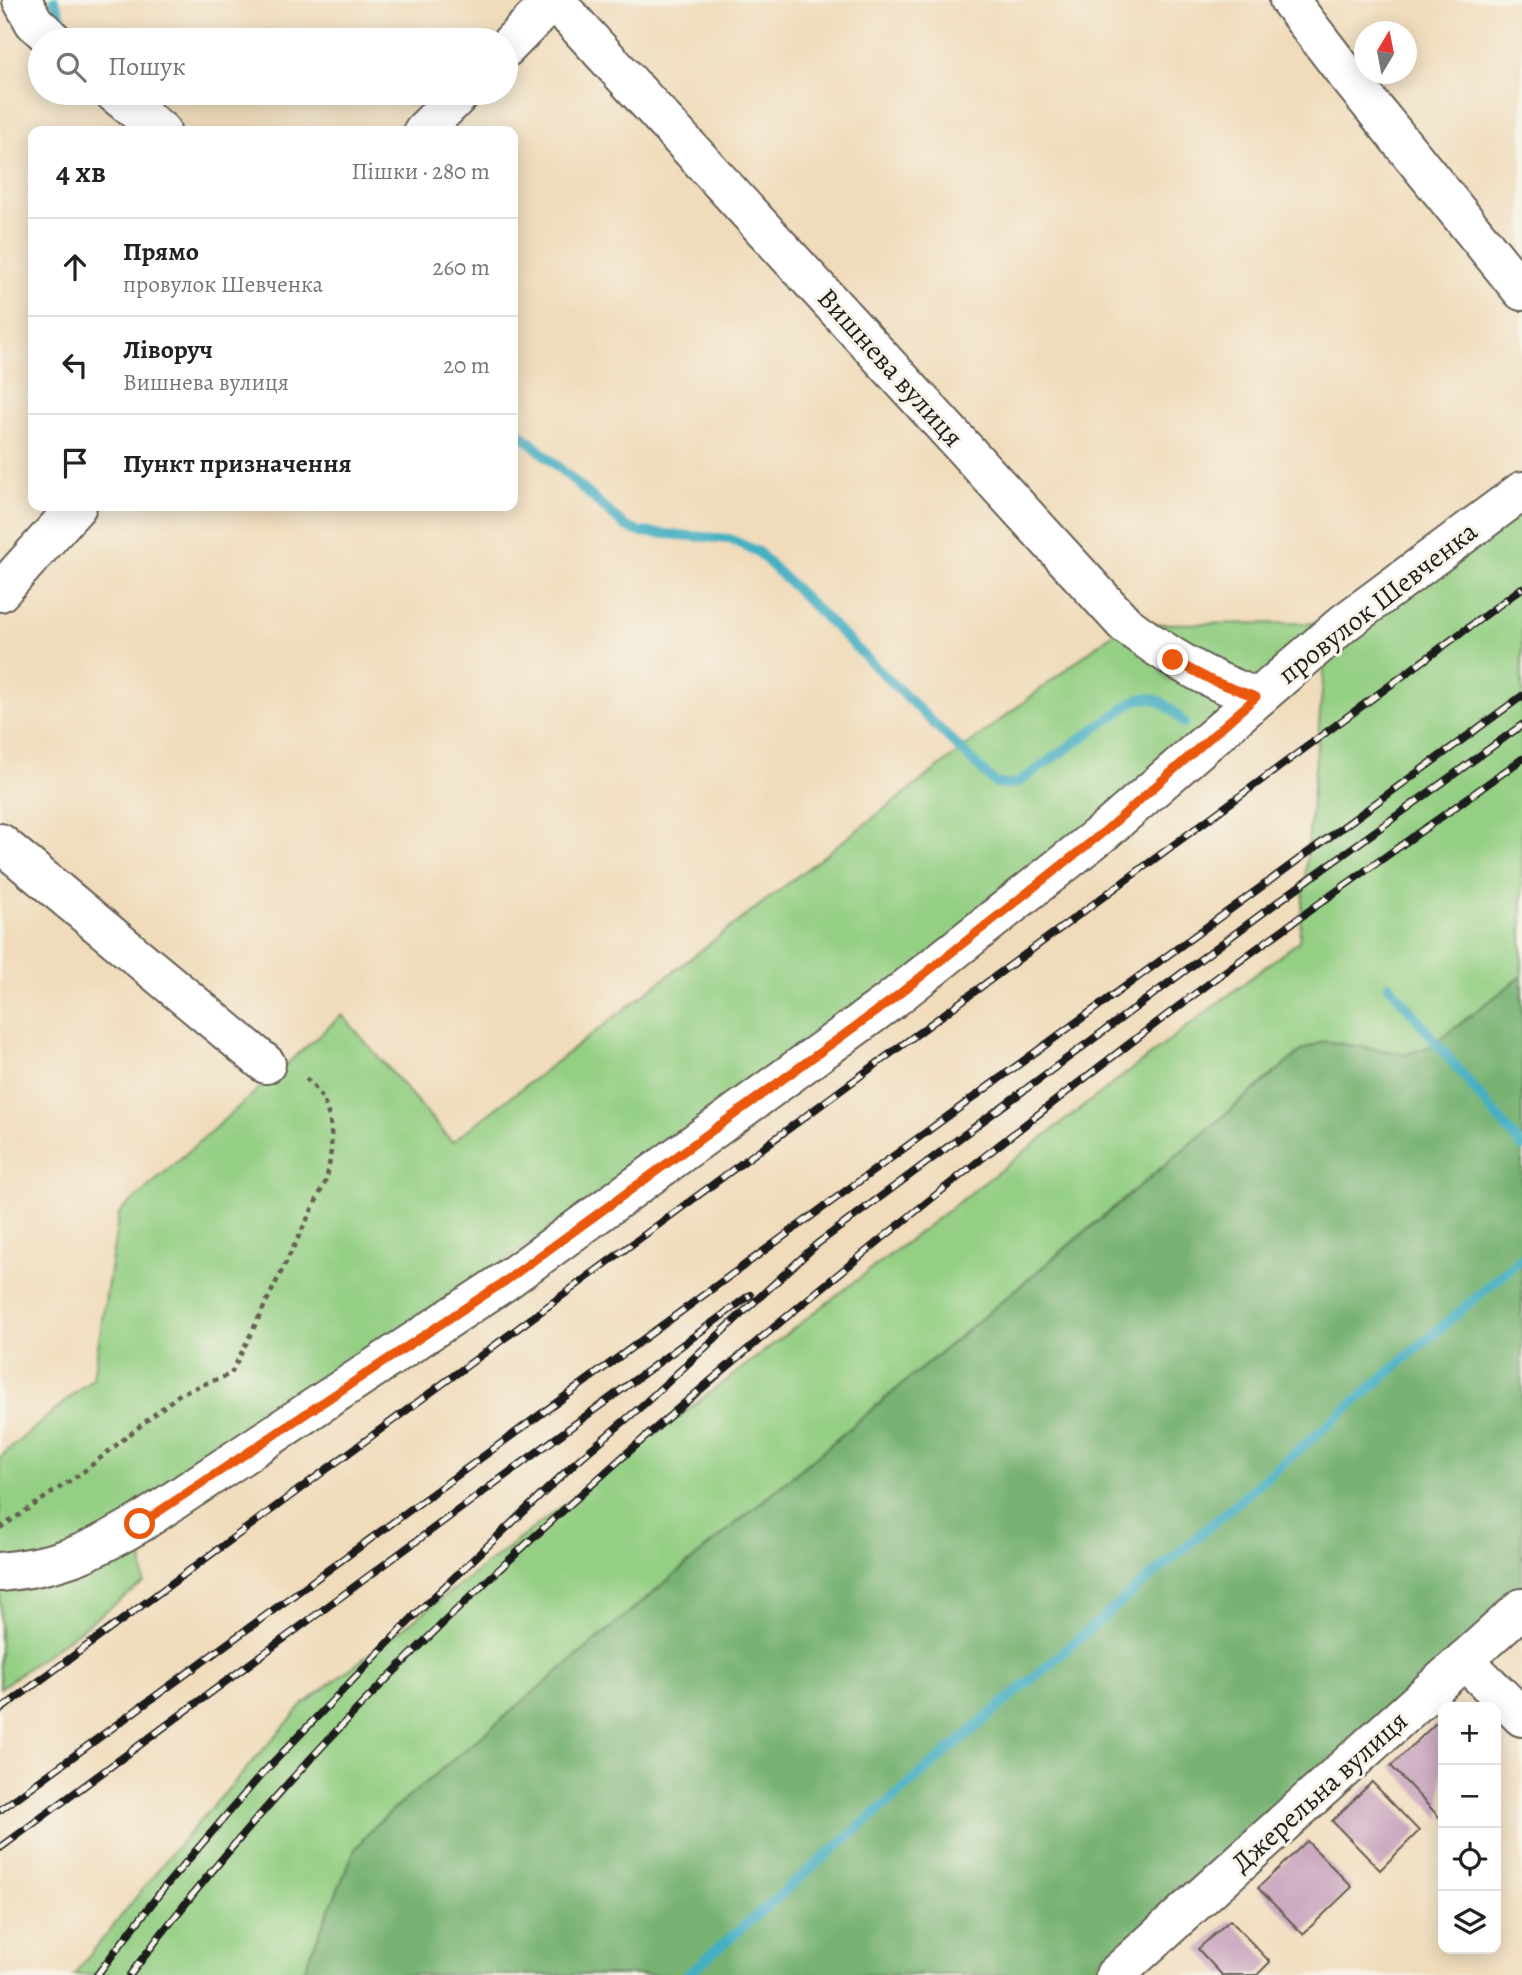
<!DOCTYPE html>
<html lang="uk">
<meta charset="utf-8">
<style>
body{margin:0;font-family:Alegreya,serif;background:#f2f2f2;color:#222}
.controls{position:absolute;right:21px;bottom:21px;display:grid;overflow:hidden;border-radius:14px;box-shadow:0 4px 18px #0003}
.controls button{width:63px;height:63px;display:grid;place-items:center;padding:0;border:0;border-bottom:2px solid #e0e0e0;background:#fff;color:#222;font:35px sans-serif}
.compass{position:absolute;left:1354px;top:21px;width:63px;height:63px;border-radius:50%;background:#fff;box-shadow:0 4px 18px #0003;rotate:10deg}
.stop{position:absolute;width:21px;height:21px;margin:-16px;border:5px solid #ea580c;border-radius:50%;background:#fff}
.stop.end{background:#ea580c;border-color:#fff;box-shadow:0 2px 7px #0008}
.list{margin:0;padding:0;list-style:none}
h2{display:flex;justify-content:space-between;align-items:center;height:91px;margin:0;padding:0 28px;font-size:30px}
h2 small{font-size:23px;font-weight:400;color:#767676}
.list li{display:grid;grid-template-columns:46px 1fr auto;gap:21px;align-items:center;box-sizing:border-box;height:98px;padding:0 28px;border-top:2px solid #e0e0e0}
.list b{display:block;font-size:26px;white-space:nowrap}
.list p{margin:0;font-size:23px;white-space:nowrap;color:#767676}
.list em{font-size:23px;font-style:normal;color:#767676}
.icon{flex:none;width:38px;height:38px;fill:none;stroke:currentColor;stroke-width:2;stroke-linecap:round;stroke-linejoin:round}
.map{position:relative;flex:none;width:1522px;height:1975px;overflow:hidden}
.search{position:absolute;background:#fff;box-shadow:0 4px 18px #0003;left:28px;top:28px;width:490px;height:77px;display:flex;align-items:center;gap:18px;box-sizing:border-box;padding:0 24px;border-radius:38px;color:#767676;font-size:26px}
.panel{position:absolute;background:#fff;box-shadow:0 4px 18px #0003;left:28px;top:126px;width:490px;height:385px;border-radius:14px}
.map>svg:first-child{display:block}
.green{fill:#94cf84;stroke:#587650;stroke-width:2}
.forest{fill:#77b272;stroke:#4a6747;stroke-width:2}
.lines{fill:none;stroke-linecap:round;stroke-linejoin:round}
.stream{stroke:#44afc3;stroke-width:10}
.building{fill:#c29ab8}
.minor-casing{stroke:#665f54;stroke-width:42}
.path{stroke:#665f54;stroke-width:4.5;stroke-dasharray:5 5;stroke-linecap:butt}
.minor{stroke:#fff;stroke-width:38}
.rail-casing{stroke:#1c1c1c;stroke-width:8}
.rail{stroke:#f7f3e8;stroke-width:5;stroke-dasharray:16;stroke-linecap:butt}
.route{stroke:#ea580c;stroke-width:9}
.labels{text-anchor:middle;stroke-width:6;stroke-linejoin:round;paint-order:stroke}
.street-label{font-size:28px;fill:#1c1c1c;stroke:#f7f3e8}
</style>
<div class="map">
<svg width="1522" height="1975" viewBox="0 0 1522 1975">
<rect width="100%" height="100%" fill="#f7f3e8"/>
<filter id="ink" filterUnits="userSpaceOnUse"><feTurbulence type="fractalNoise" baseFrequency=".0143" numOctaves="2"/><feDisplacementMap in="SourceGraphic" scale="14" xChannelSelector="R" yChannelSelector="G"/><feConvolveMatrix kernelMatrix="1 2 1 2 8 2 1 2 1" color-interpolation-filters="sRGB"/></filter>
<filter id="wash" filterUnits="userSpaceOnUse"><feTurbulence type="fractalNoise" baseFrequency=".00686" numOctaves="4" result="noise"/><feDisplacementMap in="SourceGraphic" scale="28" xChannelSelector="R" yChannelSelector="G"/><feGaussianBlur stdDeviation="1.57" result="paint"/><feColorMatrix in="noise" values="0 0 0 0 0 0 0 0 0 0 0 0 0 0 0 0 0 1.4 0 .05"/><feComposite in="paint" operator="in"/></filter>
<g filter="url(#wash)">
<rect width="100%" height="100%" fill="#f0dcbb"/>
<path class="green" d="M1522 493V976L1431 1046 1407 1054 1324 1041 1303 1049 375 1825 355 1850 302 1975H74L174 1850 304 1704 1299 941 1327 638 1106 830 140 1523 144 1583 0 1688V1457L93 1378 119 1213 342 1015 452 1142 1125 624 1344 623Z"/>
<path class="forest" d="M1522 976V1609L1115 1975H302L355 1849 375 1825 1304 1049 1324 1041 1407 1054 1431 1046Z"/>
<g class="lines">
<g class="stream">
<path d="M54 0 64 24 77 40"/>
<path d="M513 427 626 527 640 532 730 539 758 552 995 783 1007 785 1019 782 1136 700C1157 693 1171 708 1184 723"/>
<path d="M1389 985 1522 1147"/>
<path d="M687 1975 1522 1258"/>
</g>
</g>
<g id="blocks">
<g class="building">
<path d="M1436 1723 1443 1730 1441 1819 1391 1766Z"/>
<path d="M1372 1782 1419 1831 1380 1870 1332 1821Z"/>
<path d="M1307 1841 1352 1887 1303 1934 1258 1888Z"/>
<path d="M1230 1920 1270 1962 1257 1975H1222L1198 1949Z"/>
</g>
</g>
</g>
<g filter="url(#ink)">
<use href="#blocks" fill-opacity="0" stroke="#665f54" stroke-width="2"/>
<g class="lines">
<defs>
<g id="minor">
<path d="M22 0 34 22 53 40"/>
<path d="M554 0 1125 624C1169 657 1204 678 1256 697"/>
<path d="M1289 0 1346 74 1522 291"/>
<path d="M506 48 553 0"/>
<path d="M114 93 161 131"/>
<path d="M423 131 461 93"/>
<path d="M0 592 77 506"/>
<path d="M0 843 266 1064"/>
<path d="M0 1572C60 1566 88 1553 140 1523L504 1282 889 1002 1106 830 1344 623 1522 491"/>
<path d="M1464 1660 1522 1717"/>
<path d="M1115 1975 1522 1608"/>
</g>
</defs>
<use href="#minor" class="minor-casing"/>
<path class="path" d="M0 1528 83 1472 181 1393 231 1374 326 1181C335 1141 336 1102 302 1075"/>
<use href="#minor" class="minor"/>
<defs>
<g id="rail">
<path d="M0 1710 1522 588"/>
<path d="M0 1810 1522 696"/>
<path d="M0 1848 750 1295"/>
<path d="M97 1975 163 1889 260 1776 419 1611 576 1462 644 1404 817 1244 1279 901 1522 725"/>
<path d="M130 1975C288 1763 481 1579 680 1407 829 1279 981 1157 1137 1038 1262 941 1394 852 1522 759"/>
</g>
</defs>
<use href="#rail" class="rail-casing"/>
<use href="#rail" class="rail"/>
</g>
</g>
<g class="lines" filter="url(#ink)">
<path class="route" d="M140 1524 504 1282 889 1002 1106 830 1256 697 1213 681 1173 660"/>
</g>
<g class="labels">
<g class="street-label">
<text transform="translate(891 367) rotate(48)" y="10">Вишнева вулиця</text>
<text transform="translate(1377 602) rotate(-38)" y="10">провулок Шевченка</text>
<text transform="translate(1319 1791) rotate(-42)" y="10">Джерельна вулиця</text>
</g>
</g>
</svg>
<div class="controls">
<button>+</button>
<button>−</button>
<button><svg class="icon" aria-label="locate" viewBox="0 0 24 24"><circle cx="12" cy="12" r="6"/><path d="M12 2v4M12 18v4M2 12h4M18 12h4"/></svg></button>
<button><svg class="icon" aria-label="layers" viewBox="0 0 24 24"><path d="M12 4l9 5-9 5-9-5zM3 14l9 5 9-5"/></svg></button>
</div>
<svg class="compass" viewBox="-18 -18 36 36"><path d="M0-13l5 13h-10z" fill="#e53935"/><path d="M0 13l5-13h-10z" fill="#767676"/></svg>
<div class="stop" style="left:140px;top:1524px"></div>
<div class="stop end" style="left:1173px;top:660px"></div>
<div class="search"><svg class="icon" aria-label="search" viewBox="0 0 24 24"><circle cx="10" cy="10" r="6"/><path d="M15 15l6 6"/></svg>Пошук</div>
<section class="panel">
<h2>4 хв<small>Пішки · 280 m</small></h2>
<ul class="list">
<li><svg class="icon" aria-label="ahead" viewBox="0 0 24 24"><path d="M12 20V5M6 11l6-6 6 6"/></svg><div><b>Прямо</b><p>провулок Шевченка</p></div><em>260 m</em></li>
<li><svg class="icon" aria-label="left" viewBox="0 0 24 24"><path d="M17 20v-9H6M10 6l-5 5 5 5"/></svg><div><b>Ліворуч</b><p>Вишнева вулиця</p></div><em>20 m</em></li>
<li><svg class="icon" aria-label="arrive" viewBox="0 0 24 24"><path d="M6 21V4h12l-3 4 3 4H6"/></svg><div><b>Пункт призначення</b></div></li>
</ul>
</section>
</div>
